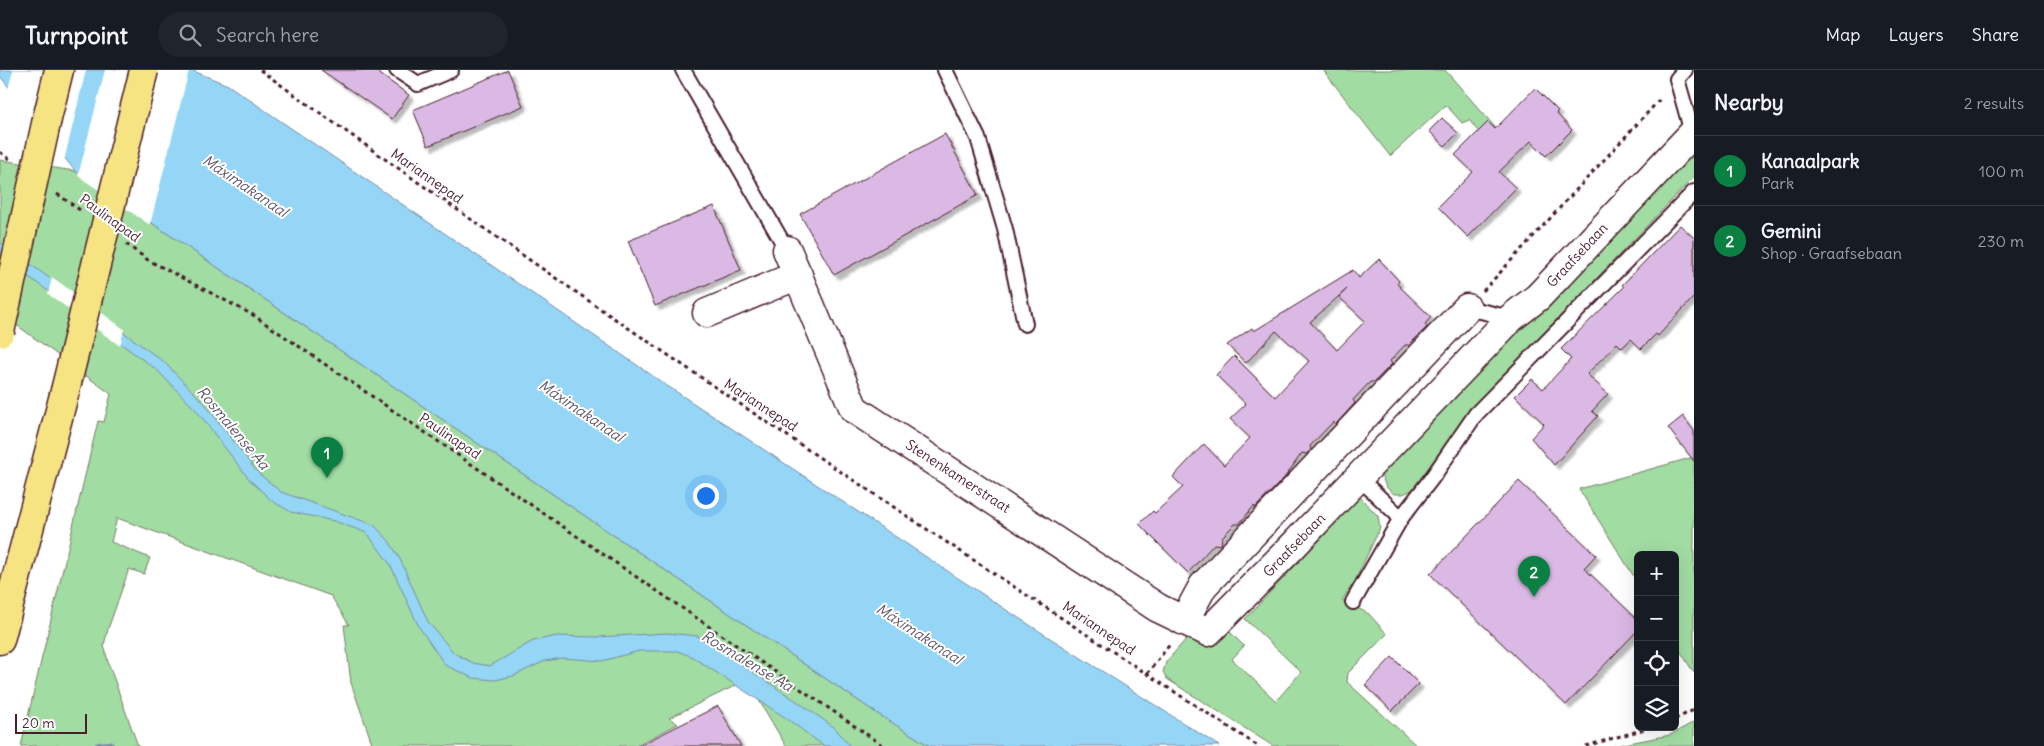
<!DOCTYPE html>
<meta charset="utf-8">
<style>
body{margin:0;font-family:Delius,sans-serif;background:#20242c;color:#f1f3f6}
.controls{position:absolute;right:15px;bottom:15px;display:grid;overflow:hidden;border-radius:8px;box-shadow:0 5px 20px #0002}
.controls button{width:45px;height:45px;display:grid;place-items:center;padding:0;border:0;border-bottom:1px solid #363941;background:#171b24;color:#f1f3f6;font:25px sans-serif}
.scale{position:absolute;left:15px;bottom:12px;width:72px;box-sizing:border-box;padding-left:5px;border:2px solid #4a1f2b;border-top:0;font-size:14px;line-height:18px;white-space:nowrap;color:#4a1f2b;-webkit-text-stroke:4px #fff;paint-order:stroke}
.you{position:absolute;left:705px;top:425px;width:18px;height:18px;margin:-12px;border:4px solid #fff;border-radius:50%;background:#1a73e8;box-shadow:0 0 0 8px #1a73e833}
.badge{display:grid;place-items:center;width:32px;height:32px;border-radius:50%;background:#0b8043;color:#fff;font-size:16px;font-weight:700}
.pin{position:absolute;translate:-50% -41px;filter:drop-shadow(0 1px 2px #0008)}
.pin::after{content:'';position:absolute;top:26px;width:18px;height:15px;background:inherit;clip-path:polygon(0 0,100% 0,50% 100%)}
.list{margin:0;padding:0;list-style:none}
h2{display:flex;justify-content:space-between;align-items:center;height:65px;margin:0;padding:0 20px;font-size:21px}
h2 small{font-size:16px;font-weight:400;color:#9ea1a6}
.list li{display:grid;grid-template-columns:32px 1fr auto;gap:15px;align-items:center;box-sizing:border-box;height:70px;padding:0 20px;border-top:1px solid #363941}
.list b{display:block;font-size:19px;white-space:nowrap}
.list p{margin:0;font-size:16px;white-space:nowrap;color:#9ea1a6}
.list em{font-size:16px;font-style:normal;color:#9ea1a6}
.icon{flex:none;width:28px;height:28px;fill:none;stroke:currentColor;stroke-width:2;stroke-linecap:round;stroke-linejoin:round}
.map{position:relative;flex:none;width:1694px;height:676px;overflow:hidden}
header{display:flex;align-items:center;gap:30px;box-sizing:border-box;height:70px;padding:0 25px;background:#171b24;border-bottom:1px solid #363941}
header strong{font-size:24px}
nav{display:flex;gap:28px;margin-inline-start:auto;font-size:18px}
.search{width:350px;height:45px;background:#20242c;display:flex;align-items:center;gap:12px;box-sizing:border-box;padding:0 18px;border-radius:28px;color:#9ea1a6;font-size:19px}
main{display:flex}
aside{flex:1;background:#171b24}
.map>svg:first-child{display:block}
.green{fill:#a1dca2;stroke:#767e66}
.water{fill:#95d6f6;stroke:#778da5}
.pier{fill:#fff}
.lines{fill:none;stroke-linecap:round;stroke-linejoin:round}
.stream{stroke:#778da5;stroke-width:8}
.building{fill:#dab9e5;stroke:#4a1f2b;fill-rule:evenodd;filter:url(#shadow)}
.lane-casing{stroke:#4a1f2b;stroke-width:18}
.street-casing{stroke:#4a1f2b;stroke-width:31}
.highway-casing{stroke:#4a1f2b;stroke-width:31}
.path{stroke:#4a1f2b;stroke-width:3;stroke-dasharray:4 4;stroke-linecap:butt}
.lane{stroke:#fff;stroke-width:14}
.street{stroke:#fff;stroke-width:28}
.highway{stroke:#f6e381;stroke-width:28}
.highway-bridge-casing{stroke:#4a1f2b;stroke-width:31;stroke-linecap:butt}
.highway-bridge{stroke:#f6e381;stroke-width:28}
.labels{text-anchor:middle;stroke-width:4;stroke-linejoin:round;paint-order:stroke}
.street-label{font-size:14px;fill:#4a1f2b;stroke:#fff}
.water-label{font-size:15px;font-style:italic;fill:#605668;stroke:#fff}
</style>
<header>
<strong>Turnpoint</strong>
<div class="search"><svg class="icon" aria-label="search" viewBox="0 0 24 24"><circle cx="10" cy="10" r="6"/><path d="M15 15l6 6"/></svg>Search here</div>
<nav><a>Map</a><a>Layers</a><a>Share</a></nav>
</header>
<main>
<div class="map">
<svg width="1694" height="676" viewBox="0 0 1694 676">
<defs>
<filter id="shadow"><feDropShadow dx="4.5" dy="4.5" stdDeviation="1" flood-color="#0004"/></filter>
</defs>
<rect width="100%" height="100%" fill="#fff"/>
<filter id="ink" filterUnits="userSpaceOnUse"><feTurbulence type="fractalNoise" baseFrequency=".02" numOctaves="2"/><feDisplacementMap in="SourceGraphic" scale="10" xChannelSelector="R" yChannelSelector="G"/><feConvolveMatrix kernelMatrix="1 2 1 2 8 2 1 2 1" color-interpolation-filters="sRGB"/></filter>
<g filter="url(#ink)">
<g class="green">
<path d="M1323 0H1445L1495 57 1482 66 1469 50 1462 53 1446 35 1390 86Z"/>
<path d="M1685 81 1694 89V107L1471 339 1412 420 1403 424H1394L1386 417 1381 404Z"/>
<path d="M0 90 75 101 878 644 930 676H786L747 610 669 648 678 654 635 676H373L351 613 344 555H349L331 526 117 448 111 472 150 488 144 504 129 499 108 559 104 575 108 592 138 676H21L98 351 104 352 111 324 0 243Z"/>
<path d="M1694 387V603L1675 573V485H1638V513L1579 419Z"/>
<path d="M1360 427 1378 446 1380 458 1355 511 1342 530 1369 544 1387 564 1348 603 1347 612 1417 676H1273L1167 609 1163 602 1166 592 1187 568 1197 569 1227 559 1244 576 1232 589 1276 631 1301 602 1245 549Z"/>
<path d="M1694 652V676H1614L1670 665Z"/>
</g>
<g class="water">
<path d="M0 0H191L228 15 669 317 1011 543 1219 676H930L878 644 75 101 0 6Z"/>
<path d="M0 172 164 292 205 334 257 402 281 422 374 455 389 471 400 489 428 552 454 583 473 593 490 596 533 571 557 566 598 567 667 563 698 566 798 632 835 658 850 676H824L786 648 691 586 677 581H639L602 591 563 588 545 591 513 606 495 610 473 608 445 595 419 557 390 494 367 463 334 451 291 442 272 431 249 409 196 340 157 300 0 186Z"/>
</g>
<g class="pier">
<path d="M13 0H86L64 91 8 20Z"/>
<path d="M105 0H189L150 155 78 106Z"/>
<path d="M52 207 124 259 120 276 48 224Z"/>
</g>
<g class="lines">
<path class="stream" d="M99 676 110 675"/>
</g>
<g class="building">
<path d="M321 0H374L409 25 392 49Z"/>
<path d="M508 0 523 36 428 76 413 40Z"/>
<path d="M1535 18 1558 41 1556 43 1572 60 1546 86 1531 71 1499 102 1516 118 1468 167 1438 137 1473 102 1455 85 1488 52 1495 59Z"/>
<path d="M1442 48 1458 63 1445 76 1429 61Z"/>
<path d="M945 64 978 125 834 205 800 144Z"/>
<path d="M714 136 741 200 655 236 628 171Z"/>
<path d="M1680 155 1694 168V227L1658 266 1656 264 1641 279 1631 269 1622 278 1617 273 1587 304 1608 324 1592 341 1598 346 1554 395 1531 368 1544 354 1515 326 1532 309 1543 319 1571 289 1561 279 1624 217 1622 215Z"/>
<path d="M1379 189 1399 211 1397 214 1431 247 1425 254 1427 257 1409 275H1405L1390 291 1392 294 1374 312H1370L1353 330 1355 333 1336 354 1333 352 1310 376 1311 380 1306 384 1302 383 1285 407 1255 438 1254 436 1239 454H1235L1222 467 1221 475 1214 474 1188 503 1139 454 1153 441 1155 443 1183 417 1173 407 1204 374 1224 395 1250 368 1230 349 1246 334 1216 305 1234 286 1275 327 1309 291 1276 261 1246 293 1227 275 1252 258 1254 261 1353 200 1359 208ZM1347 219 1339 227 1365 251 1337 280 1310 252Z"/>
<path d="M1683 346 1694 361V391L1668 358Z"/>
<path d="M1519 411 1596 485 1584 498 1638 550V560L1566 635 1430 504Z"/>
<path d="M1392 587 1419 614 1392 641 1365 615Z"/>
<path d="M718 636 741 676H638Z"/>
</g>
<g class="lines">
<defs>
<g id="lane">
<path d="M397 0 418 14 451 0"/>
<path d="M683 0 787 180"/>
<path d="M945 0 978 68 1005 159 1025 254"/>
<path d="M1685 0 1677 9 1693 66"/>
<path d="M1467 238 1511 248"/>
<path d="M1359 408 1401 448"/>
<path d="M1353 532 1401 448 1432 408 1476 344 1694 122"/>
</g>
<g id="street">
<path d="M787 180 854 339 1158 538 1208 562 1291 478 1511 248 1538 227 1694 62"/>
<path d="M707 243 798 205"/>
<path d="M1184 551 1203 516 1467 238"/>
</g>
<g id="highway">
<path d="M47 49 59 0"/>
<path d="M0 570 65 321"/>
</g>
</defs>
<use href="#lane" class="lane-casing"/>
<use href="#street" class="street-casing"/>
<use href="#highway" class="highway-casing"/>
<g class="path">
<path d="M260 0C586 234 921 458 1258 676"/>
<path d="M0 82 12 91"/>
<path d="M57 124 83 142"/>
<path d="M126 174 148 190 253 245 884 676"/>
<path d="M1483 221 1662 27"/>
<path d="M1147 604 1171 573"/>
<path d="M1675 649 1694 640"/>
<path d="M1586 676 1652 657"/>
</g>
<use href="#lane" class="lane"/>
<use href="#street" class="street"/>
<use href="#highway" class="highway"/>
<defs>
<g id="highway-bridge">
<path d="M0 262 47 49"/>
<path d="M65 321 144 0"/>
</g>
</defs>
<use href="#highway-bridge" class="highway-bridge-casing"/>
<use href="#highway-bridge" class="highway-bridge"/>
</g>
</g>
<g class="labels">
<g class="street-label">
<text transform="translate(427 106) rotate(35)" y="5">Mariannepad</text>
<text transform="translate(110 148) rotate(36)" y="5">Paulinapad</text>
<text transform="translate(1577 185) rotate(-47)" y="5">Graafsebaan</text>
<text transform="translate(761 335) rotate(33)" y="5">Mariannepad</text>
<text transform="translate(450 366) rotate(34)" y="5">Paulinapad</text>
<text transform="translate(958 406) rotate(33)" y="5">Stenenkamerstraat</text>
<text transform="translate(1294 475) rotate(-46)" y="5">Graafsebaan</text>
<text transform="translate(1099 558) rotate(34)" y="5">Mariannepad</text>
</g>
<g class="water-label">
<text transform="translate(245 116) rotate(34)" y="5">Máximakanaal</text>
<text transform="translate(581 341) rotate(34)" y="5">Máximakanaal</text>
<text transform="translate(233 358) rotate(50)" y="5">Rosmalense Aa</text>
<text transform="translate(919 564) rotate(33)" y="5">Máximakanaal</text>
<text transform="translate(747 591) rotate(31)" y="5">Rosmalense Aa</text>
</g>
</g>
</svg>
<div class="controls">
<button>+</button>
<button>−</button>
<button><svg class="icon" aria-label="locate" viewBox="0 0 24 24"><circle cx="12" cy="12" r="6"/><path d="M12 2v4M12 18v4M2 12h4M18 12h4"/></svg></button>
<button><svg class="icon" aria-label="layers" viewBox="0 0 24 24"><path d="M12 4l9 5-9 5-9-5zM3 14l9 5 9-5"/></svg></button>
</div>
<div class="scale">20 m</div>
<div class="you"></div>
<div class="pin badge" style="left:327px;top:408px">1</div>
<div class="pin badge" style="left:1534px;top:527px">2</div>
</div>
<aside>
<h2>Nearby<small>2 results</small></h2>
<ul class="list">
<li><span class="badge">1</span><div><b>Kanaalpark</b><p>Park</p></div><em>100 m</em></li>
<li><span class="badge">2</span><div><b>Gemini</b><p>Shop · Graafsebaan</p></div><em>230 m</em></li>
</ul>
</aside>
</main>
